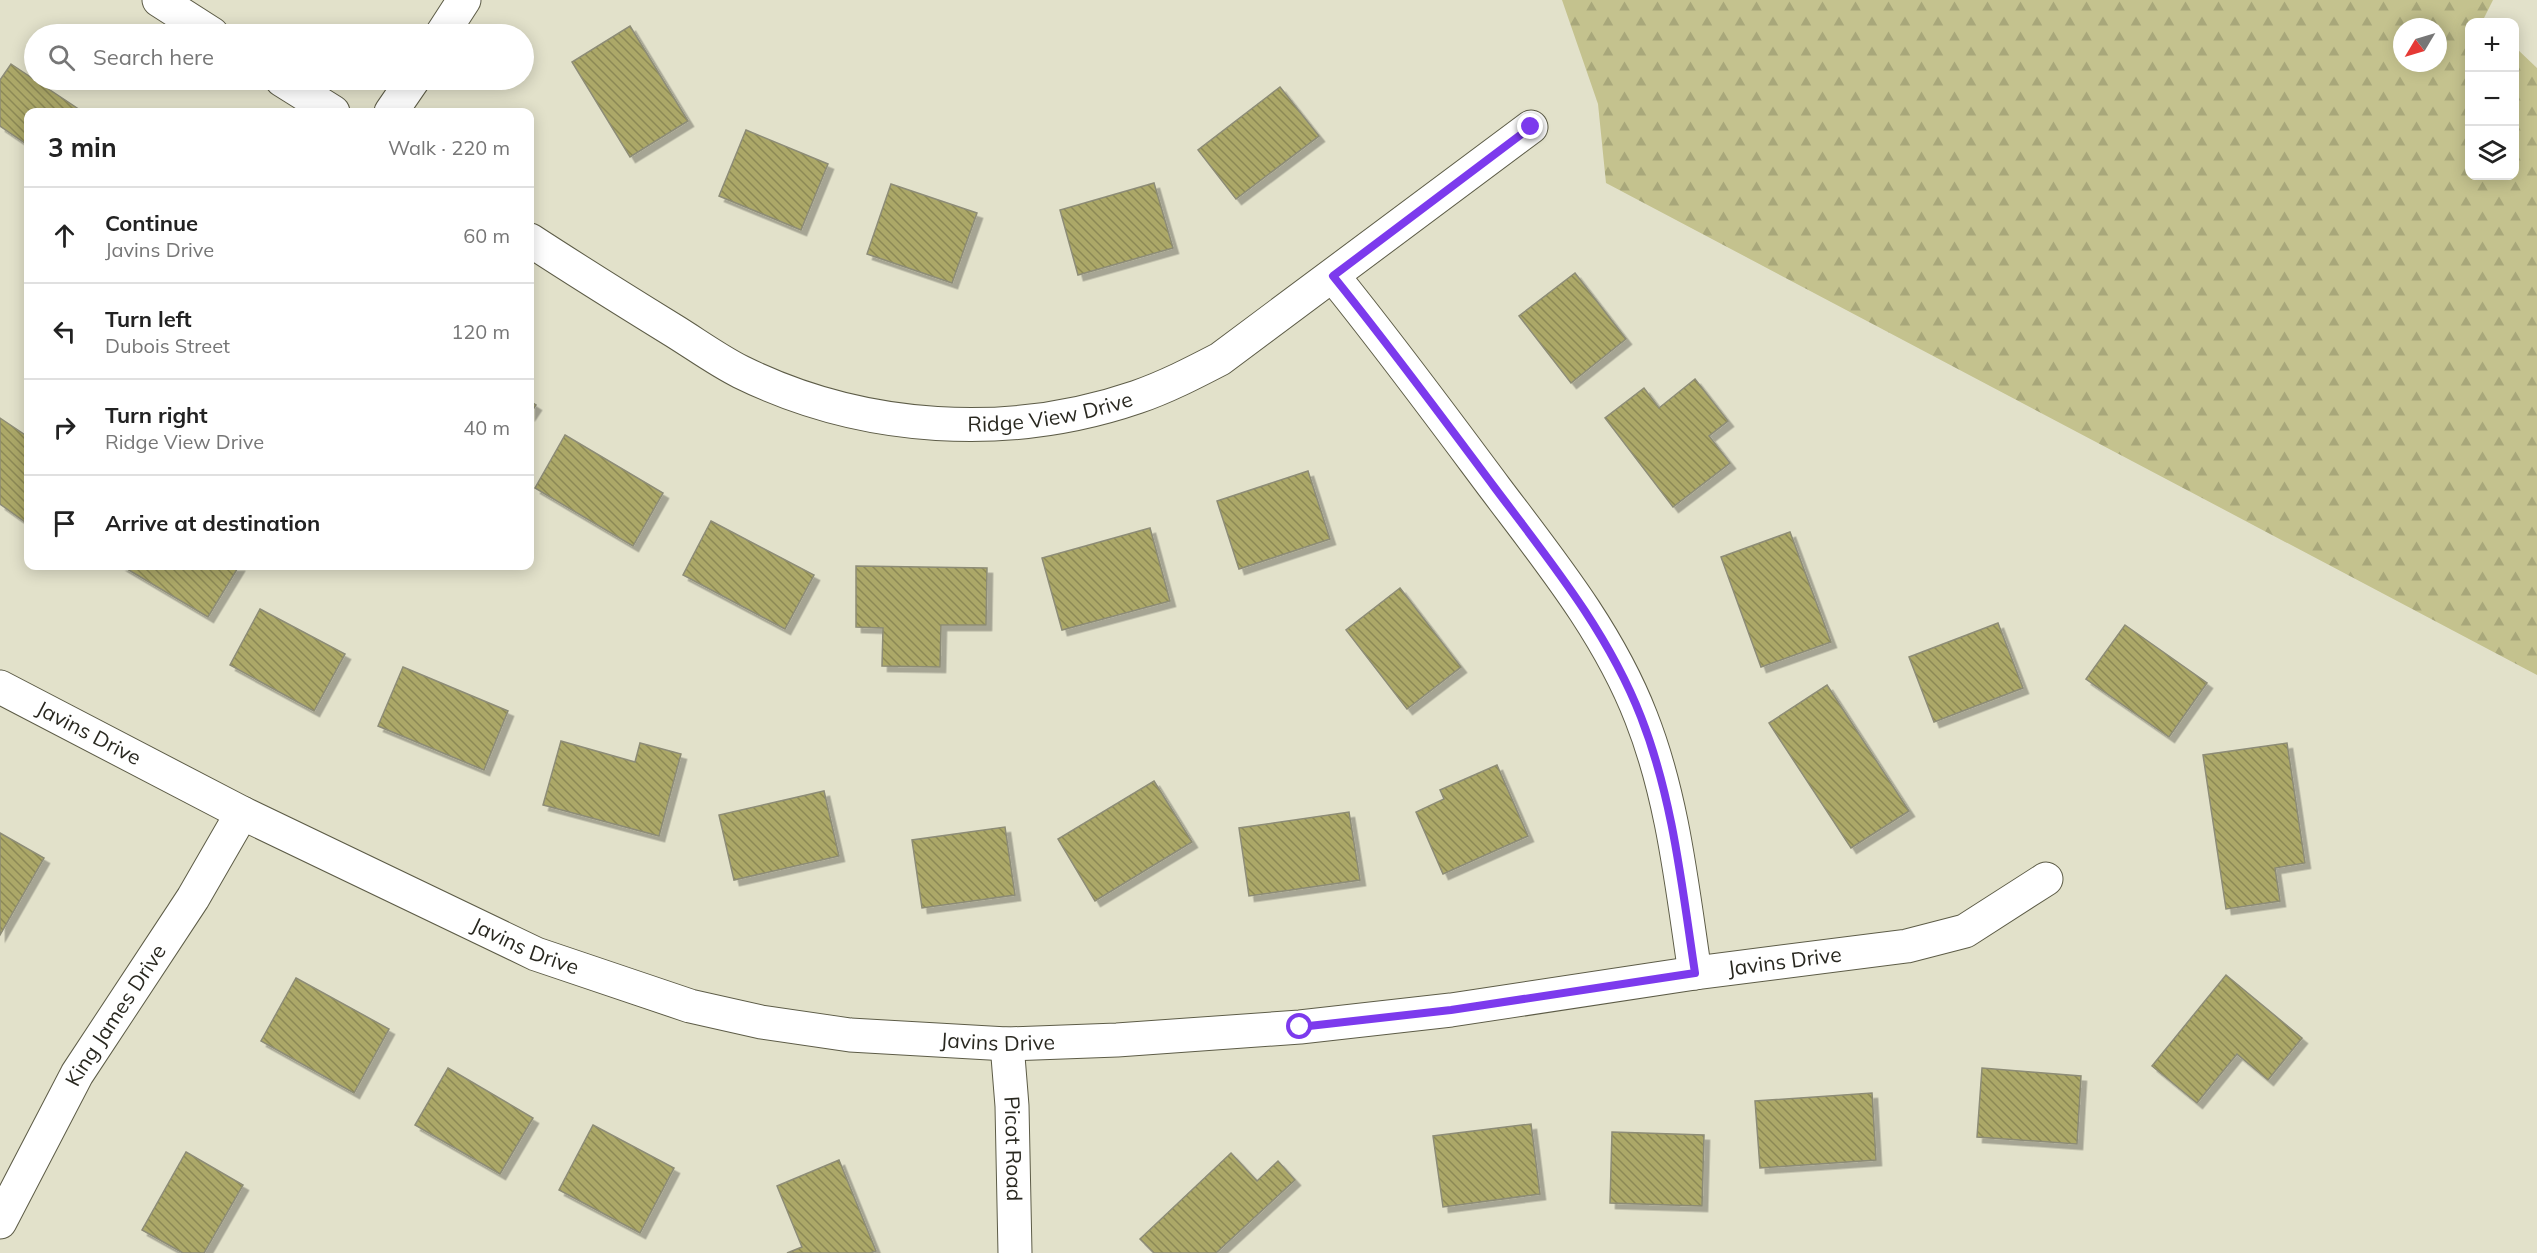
<!DOCTYPE html>
<meta charset="utf-8">
<style>
body{margin:0;font-family:Mulish,sans-serif;background:#f2f2f2;color:#222}
.controls{position:absolute;right:18px;top:18px;display:grid;overflow:hidden;border-radius:12px;box-shadow:0 3px 15px #0003}
.controls button{width:54px;height:54px;display:grid;place-items:center;padding:0;border:0;border-bottom:2px solid #e0e0e0;background:#fff;color:#222;font:30px sans-serif}
.compass{position:absolute;left:2393px;top:18px;width:54px;height:54px;border-radius:50%;background:#fff;box-shadow:0 3px 15px #0003;rotate:232deg}
.stop{position:absolute;width:18px;height:18px;margin:-14px;border:4px solid #7c3aed;border-radius:50%;background:#fff}
.stop.end{background:#7c3aed;border-color:#fff;box-shadow:0 2px 6px #0008}
.list{margin:0;padding:0;list-style:none}
h2{display:flex;justify-content:space-between;align-items:center;height:78px;margin:0;padding:0 24px;font-size:26px}
h2 small{font-size:20px;font-weight:400;color:#767676}
.list li{display:grid;grid-template-columns:39px 1fr auto;gap:18px;align-items:center;box-sizing:border-box;height:96px;padding:0 24px;border-top:2px solid #e0e0e0}
.list b{display:block;font-size:22px;white-space:nowrap}
.list p{margin:0;font-size:20px;white-space:nowrap;color:#767676}
.list em{font-size:20px;font-style:normal;color:#767676}
.icon{flex:none;width:33px;height:33px;fill:none;stroke:currentColor;stroke-width:2;stroke-linecap:round;stroke-linejoin:round}
.map{position:relative;flex:none;width:2537px;height:1253px;overflow:hidden}
.search{position:absolute;background:#fff;box-shadow:0 3px 15px #0003;left:24px;top:24px;width:510px;height:66px;display:flex;align-items:center;gap:15px;box-sizing:border-box;padding:0 21px;border-radius:33px;color:#767676;font-size:22px}
.panel{position:absolute;background:#fff;box-shadow:0 3px 15px #0003;left:24px;top:108px;width:510px;height:462px;border-radius:12px}
.map>svg:first-child{display:block}
.forest{fill:url(#forest-firs);fill-rule:evenodd}
.building{fill:url(#building-back-hatch);stroke:#8d8c76;stroke-width:1.5;filter:url(#shadow)}
.lines{fill:none;stroke-linecap:round;stroke-linejoin:round}
.minor-casing{stroke:#5d5c47;stroke-width:35}
.minor{stroke:#fff;stroke-width:33}
.route{stroke:#7c3aed;stroke-width:8}
.labels{text-anchor:middle;stroke-width:6;stroke-linejoin:round;paint-order:stroke}
.street-label{font-size:21px;fill:#292820;stroke:#e2e1ca}
</style>
<div class="map">
<svg width="2537" height="1253" viewBox="0 0 2537 1253">
<defs>
<pattern id="forest-firs" width="22" height="20" patternUnits="userSpaceOnUse" patternTransform="scale(1.5)"><rect width="22" height="20" fill="#c4c28e"/><path d="M5 1l3.5 6h-7zM16 11l3.5 6h-7z" fill="#a8a77a"/></pattern>
<pattern id="building-back-hatch" width="6" height="6" patternUnits="userSpaceOnUse" patternTransform="scale(1.5)"><rect width="6" height="6" fill="#aca868"/><path d="M-1 5l2 2M0 0l6 6M5-1l2 2" fill="none" stroke="#8c8955"/></pattern>
<filter id="shadow"><feDropShadow dx="5.5" dy="5.5" stdDeviation="0" flood-color="#0004"/></filter>
</defs>
<rect width="100%" height="100%" fill="#e2e1ca"/>
<path class="forest" d="M1562 0H2493L2484 18 2489 22H2470V176H2514L2515 47 2537 68V675L1606 183 1598 104ZM2402 27H2438V63H2402Z"/>
<g class="building">
<path d="M630 26 688 121 630 157 572 62Z"/>
<path d="M11 64 83 112H28V145L0 126V80Z"/>
<path d="M1280 87 1319 136 1236 199 1198 150Z"/>
<path d="M746 130 828 164 801 230 719 196Z"/>
<path d="M1154 183 1173 248 1078 275 1060 210Z"/>
<path d="M891 184 977 213 952 283 867 254Z"/>
<path d="M1575 273 1626 339 1571 383 1519 316Z"/>
<path d="M1695 379 1728 421 1709 436 1730 463 1673 507 1605 418 1644 388 1659 408Z"/>
<path d="M530 401 536 405 530 414Z"/>
<path d="M0 418 28 437V524L0 504Z"/>
<path d="M565 435 663 493 633 546 535 488Z"/>
<path d="M1308 471 1330 539 1239 569 1217 501Z"/>
<path d="M711 521 814 575 785 629 683 575Z"/>
<path d="M1150 528 1170 601 1062 630 1042 558Z"/>
<path d="M1790 532 1831 642 1761 667 1721 557Z"/>
<path d="M122 566H239L208 617Z"/>
<path d="M856 566 987 568 986 625H941L940 667 882 666 883 628 856 627Z"/>
<path d="M1400 588 1461 667 1407 709 1346 630Z"/>
<path d="M260 609 345 654 314 711 230 665Z"/>
<path d="M1998 623 2023 688 1934 722 1909 657Z"/>
<path d="M2125 625 2207 683 2169 737 2086 679Z"/>
<path d="M403 667 508 711 484 770 378 726Z"/>
<path d="M1827 685 1909 811 1851 848 1769 723Z"/>
<path d="M561 741 635 762 640 743 681 754 659 836 543 805Z"/>
<path d="M2287 743 2305 863 2275 868 2280 901 2226 909 2203 755Z"/>
<path d="M1497 765 1528 836 1443 874 1416 812 1444 799 1440 790Z"/>
<path d="M1154 781 1192 842 1095 901 1058 839Z"/>
<path d="M824 791 839 856 734 880 719 815Z"/>
<path d="M1349 812 1360 880 1249 896 1239 828Z"/>
<path d="M1005 827 1015 895 922 908 912 840Z"/>
<path d="M0 833 44 858 0 935Z"/>
<path d="M2226 975 2302 1038 2268 1080 2237 1054 2197 1103 2152 1066Z"/>
<path d="M296 978 389 1029 354 1093 261 1041Z"/>
<path d="M448 1068 533 1118 500 1174 415 1125Z"/>
<path d="M1982 1068 2081 1076 2077 1144 1977 1137Z"/>
<path d="M1872 1093 1876 1160 1760 1168 1755 1101Z"/>
<path d="M1531 1124 1540 1194 1443 1207 1433 1136Z"/>
<path d="M593 1125 674 1168 640 1233 559 1190Z"/>
<path d="M1612 1132 1704 1135 1702 1206 1610 1203Z"/>
<path d="M186 1152 243 1185 204 1253H183L142 1230Z"/>
<path d="M1231 1153 1257 1181 1278 1161 1295 1180 1216 1253H1154L1140 1239Z"/>
<path d="M839 1160 876 1251 870 1253H787L802 1247 777 1186Z"/>
</g>
<g class="lines">
<defs>
<g id="minor">
<path d="M159 0 212 34"/>
<path d="M442 34 464 0"/>
<path d="M282 80 333 112"/>
<path d="M391 112 413 80"/>
<path id="s1" d="M530 240C576 270 624 300 671 329 694 343 717 360 741 372 863 432 1009 441 1137 397 1166 387 1193 373 1220 359L1531 127"/>
<path d="M1333 276C1389 345 1442 417 1495 488 1550 561 1608 632 1641 717 1673 798 1682 887 1695 973"/>
<path id="s2" d="M0 687 242 813 536 954 690 1006 761 1022 850 1035 1007 1044 1117 1040 1300 1027 1451 1010 1695 973 1907 946 1965 931 2046 879"/>
<path id="s3" d="M1007 1044 1012 1106 1015 1253"/>
<path id="s4" d="M0 1222 77 1074 193 898 242 813"/>
</g>
</defs>
<use href="#minor" class="minor-casing"/>
<use href="#minor" class="minor"/>
</g>
<g class="lines">
<path class="route" d="M1300 1027 1451 1010 1695 973C1682 887 1673 799 1641 717 1608 632 1550 561 1495 488 1442 417 1389 345 1333 276L1531 127"/>
</g>
<g class="labels">
<g class="street-label">
<text dy="7" stroke="none"><textPath href="#s1" startOffset="567">Ridge View Drive</textPath></text>
<text dy="7" stroke="none"><textPath href="#s2" startOffset="100">Javins Drive</textPath></text>
<text dy="7" stroke="none"><textPath href="#s2" startOffset="586">Javins Drive</textPath></text>
<text dy="7" stroke="none"><textPath href="#s2" startOffset="1864">Javins Drive</textPath></text>
<text dy="7" stroke="none"><textPath href="#s4" startOffset="237">King James Drive</textPath></text>
<text dy="7" stroke="none"><textPath href="#s2" startOffset="1072">Javins Drive</textPath></text>
<text dy="7" stroke="none"><textPath href="#s3" startOffset="105">Picot Road</textPath></text>
</g>
</g>
</svg>
<div class="controls">
<button>+</button>
<button>−</button>
<button><svg class="icon" aria-label="layers" viewBox="0 0 24 24"><path d="M12 4l9 5-9 5-9-5zM3 14l9 5 9-5"/></svg></button>
</div>
<svg class="compass" viewBox="-18 -18 36 36"><path d="M0-13l5 13h-10z" fill="#e53935"/><path d="M0 13l5-13h-10z" fill="#767676"/></svg>
<div class="stop" style="left:1300px;top:1027px"></div>
<div class="stop end" style="left:1531px;top:127px"></div>
<div class="search"><svg class="icon" aria-label="search" viewBox="0 0 24 24"><circle cx="10" cy="10" r="6"/><path d="M15 15l6 6"/></svg>Search here</div>
<section class="panel">
<h2>3 min<small>Walk · 220 m</small></h2>
<ul class="list">
<li><svg class="icon" aria-label="ahead" viewBox="0 0 24 24"><path d="M12 20V5M6 11l6-6 6 6"/></svg><div><b>Continue</b><p>Javins Drive</p></div><em>60 m</em></li>
<li><svg class="icon" aria-label="left" viewBox="0 0 24 24"><path d="M17 20v-9H6M10 6l-5 5 5 5"/></svg><div><b>Turn left</b><p>Dubois Street</p></div><em>120 m</em></li>
<li><svg class="icon" aria-label="right" viewBox="0 0 24 24"><path d="M7 20v-9h11M14 6l5 5-5 5"/></svg><div><b>Turn right</b><p>Ridge View Drive</p></div><em>40 m</em></li>
<li><svg class="icon" aria-label="arrive" viewBox="0 0 24 24"><path d="M6 21V4h12l-3 4 3 4H6"/></svg><div><b>Arrive at destination</b></div></li>
</ul>
</section>
</div>
